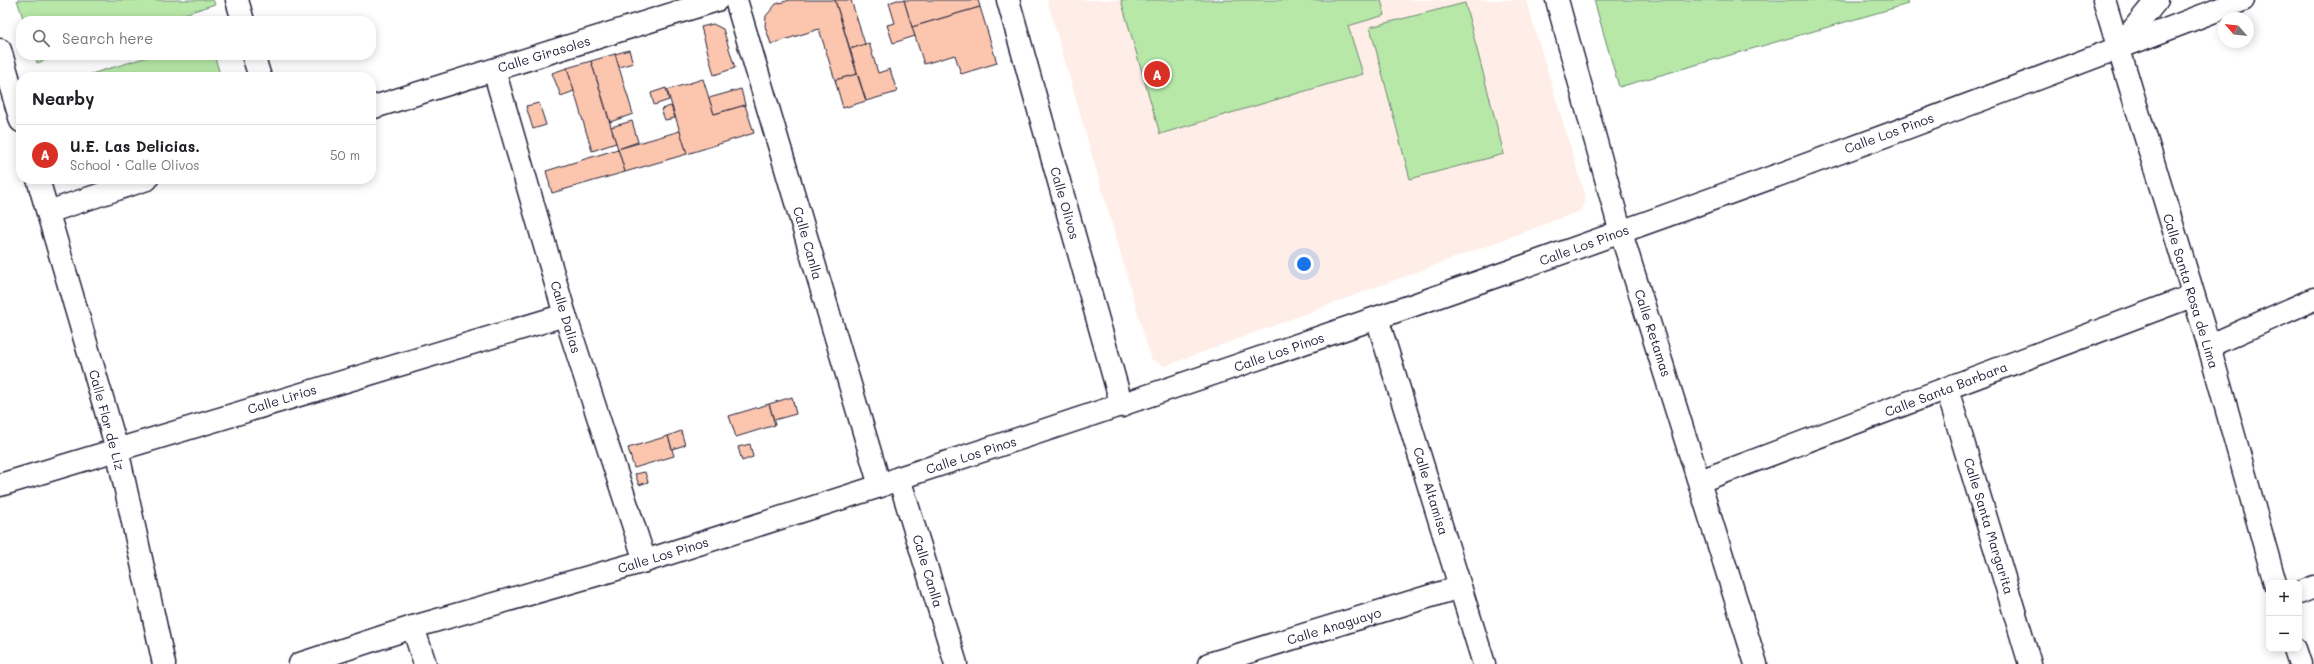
<!DOCTYPE html>
<meta charset="utf-8">
<style>
body{margin:0;font-family:Mali,sans-serif;background:#f6f6f6;color:#202124}
.controls{position:absolute;right:12px;bottom:12px;display:grid;overflow:hidden;border-radius:8px;box-shadow:0 2px 10px #0003}
.controls button{width:36px;height:36px;display:grid;place-items:center;padding:0;border:0;border-bottom:1px solid #e0e0e0;background:#fff;color:#202124;font:20px sans-serif}
.compass{position:absolute;left:2218px;top:12px;width:36px;height:36px;border-radius:50%;background:#fff;box-shadow:0 2px 10px #0003;rotate:298deg}
.you{position:absolute;left:1304px;top:264px;width:14px;height:14px;margin:-10px;border:3px solid #fff;border-radius:50%;background:#1a73e8;box-shadow:0 0 0 6px #1a73e833}
.badge{display:grid;place-items:center;width:26px;height:26px;border-radius:50%;background:#d93025;color:#fff;font-size:13px;font-weight:700}
.pin{position:absolute;translate:-50% -50%;border:2px solid #fff;box-shadow:0 1px 4px #0006}
.list{margin:0;padding:0;list-style:none}
h2{display:flex;justify-content:space-between;align-items:center;height:52px;margin:0;padding:0 16px;font-size:17px}
h2 small{font-size:13px;font-weight:400;color:#757577}
.list li{display:grid;grid-template-columns:26px 1fr auto;gap:12px;align-items:center;box-sizing:border-box;height:60px;padding:0 16px;border-top:1px solid #e0e0e0}
.list b{display:block;font-size:15px;white-space:nowrap}
.list p{margin:0;font-size:13px;white-space:nowrap;color:#757577}
.list em{font-size:13px;font-style:normal;color:#757577}
.icon{flex:none;width:22px;height:22px;fill:none;stroke:currentColor;stroke-width:2;stroke-linecap:round;stroke-linejoin:round}
.map{position:relative;flex:none;width:2314px;height:664px;overflow:hidden}
.search{position:absolute;background:#fff;box-shadow:0 2px 10px #0003;left:16px;top:16px;width:360px;height:44px;display:flex;align-items:center;gap:10px;box-sizing:border-box;padding:0 14px;border-radius:16px;color:#757577;font-size:15px}
.panel{position:absolute;background:#fff;box-shadow:0 2px 10px #0003;left:16px;top:72px;width:360px;height:112px;border-radius:16px}
.map>svg:first-child{display:block}
.built{fill:#feeee7}
.green{fill:#b7e8a8;stroke:#6c8572}
.building{fill:#fbc5ae;stroke:#22223b}
.lines{fill:none;stroke-linecap:round;stroke-linejoin:round}
.minor-casing{stroke:#22223b;stroke-width:25}
.tertiary-casing{stroke:#22223b;stroke-width:25}
.minor{stroke:#fff;stroke-width:22}
.tertiary{stroke:#fff;stroke-width:22}
.labels{text-anchor:middle;stroke-width:3;stroke-linejoin:round;paint-order:stroke}
.street-label{font-size:13px;fill:#22223b;stroke:#fff}
</style>
<div class="map">
<svg width="2314" height="664" viewBox="0 0 2314 664">
<rect width="100%" height="100%" fill="#fff"/>
<filter id="ink" filterUnits="userSpaceOnUse"><feTurbulence type="fractalNoise" baseFrequency=".025" numOctaves="2"/><feDisplacementMap in="SourceGraphic" scale="8" xChannelSelector="R" yChannelSelector="G"/><feConvolveMatrix kernelMatrix="1 2 1 2 8 2 1 2 1" color-interpolation-filters="sRGB"/></filter>
<g filter="url(#ink)">
<path class="built" d="M1047 0H1526L1586 198 1580 211 1165 366 1151 359Z"/>
<g class="green">
<path d="M17 0H213L215 4 163 21H24Z"/>
<path d="M1121 0H1381L1385 15 1348 26 1363 74 1160 134Z"/>
<path d="M1594 0H1907L1908 4 1619 87Z"/>
<path d="M1465 3 1504 154 1410 179 1370 27Z"/>
<path d="M35 55H61L37 63Z"/>
<path d="M154 55H214L221 77H81Z"/>
</g>
<g class="building">
<path d="M790 0H835L857 74 835 80 819 29 771 44 765 26 766 16 776 4Z"/>
<path d="M835 0H851L865 44 850 49Z"/>
<path d="M897 0H904L915 36 893 43 887 25 895 23 889 3Z"/>
<path d="M904 0H978L980 7 912 27Z"/>
<path d="M980 7 997 63 961 74 955 55 924 64 912 27Z"/>
<path d="M713 24 723 29 735 68 714 75 701 27Z"/>
<path d="M869 43 878 73 890 69 897 92 866 101 850 49Z"/>
<path d="M629 50 633 63 619 67 615 54Z"/>
<path d="M615 54 633 114 610 122 591 61Z"/>
<path d="M591 61 616 143 592 151 567 68Z"/>
<path d="M567 68 574 91 561 96 552 73Z"/>
<path d="M857 74 866 101 843 108 835 80Z"/>
<path d="M703 79 714 114 745 105 754 133 687 154 667 90Z"/>
<path d="M666 88 669 100 654 105 651 93Z"/>
<path d="M741 89 745 105 714 114 709 98Z"/>
<path d="M539 103 546 125 533 129 526 106Z"/>
<path d="M671 106 675 118 665 120 661 109Z"/>
<path d="M632 121 638 142 618 149 611 127Z"/>
<path d="M680 131 687 154 625 172 618 149Z"/>
<path d="M618 149 625 172 552 193 546 171Z"/>
<path d="M792 397 796 414 774 420 769 404Z"/>
<path d="M769 404 775 425 736 437 729 416Z"/>
<path d="M681 431 685 445 672 449 668 436Z"/>
<path d="M668 436 674 456 634 468 628 448Z"/>
<path d="M750 444 753 457 742 461 738 447Z"/>
<path d="M645 472 648 482 639 485 635 474Z"/>
</g>
<g class="lines">
<defs>
<g id="minor">
<path d="M237 0 243 21"/>
<path d="M736 0 880 486"/>
<path d="M1008 0 1122 406"/>
<path d="M2104 0 2209 346 2275 583"/>
<path d="M2119 47 2157 0"/>
<path d="M0 50 21 121"/>
<path d="M253 55 260 77"/>
<path d="M494 70 565 315 645 561"/>
<path d="M371 108 717 0"/>
<path d="M38 179 117 449 164 664"/>
<path d="M48 212 147 179"/>
<path d="M1377 318 1484 664"/>
<path d="M2209 346 2314 299"/>
<path d="M1947 389 2030 664"/>
<path d="M899 478 956 664"/>
<path d="M1700 481 2192 296"/>
<path d="M0 485 565 315"/>
<path d="M2299 593 2314 587"/>
<path d="M413 627 425 664"/>
<path d="M2295 649 2300 664"/>
<path d="M300 664 413 627 645 561 880 486 899 478C1352 331 1800 172 2243 0"/>
<path d="M1209 664 1460 587"/>
</g>
<path id="tertiary" d="M1557 0 1621 233 1756 664"/>
</defs>
<use href="#minor" class="minor-casing"/>
<use href="#tertiary" class="tertiary-casing"/>
<use href="#minor" class="minor"/>
<use href="#tertiary" class="tertiary"/>
</g>
</g>
<g class="labels">
<g class="street-label">
<text transform="translate(544 54) rotate(-17)" y="5">Calle Girasoles</text>
<text transform="translate(1889 133) rotate(-20)" y="5">Calle Los Pinos</text>
<text transform="translate(1065 203) rotate(74)" y="5">Calle Olivos</text>
<text transform="translate(808 243) rotate(74)" y="5">Calle Canlla</text>
<text transform="translate(1584 245) rotate(-20)" y="5">Calle Los Pinos</text>
<text transform="translate(2191 291) rotate(73)" y="5">Calle Santa Rosa de Lima</text>
<text transform="translate(566 317) rotate(73)" y="5">Calle Dalias</text>
<text transform="translate(1653 333) rotate(72)" y="5">Calle Retamas</text>
<text transform="translate(1279 352) rotate(-19)" y="5">Calle Los Pinos</text>
<text transform="translate(1946 389) rotate(-21)" y="5">Calle Santa Barbara</text>
<text transform="translate(282 399) rotate(-17)" y="5">Calle Lirios</text>
<text transform="translate(107 420) rotate(75)" y="5">Calle Flor de Liz</text>
<text transform="translate(971 455) rotate(-18)" y="5">Calle Los Pinos</text>
<text transform="translate(1431 491) rotate(73)" y="5">Calle Altamisa</text>
<text transform="translate(1989 526) rotate(73)" y="5">Calle Santa Margarita</text>
<text transform="translate(663 555) rotate(-17)" y="5">Calle Los Pinos</text>
<text transform="translate(928 571) rotate(73)" y="5">Calle Canlla</text>
<text transform="translate(1334 626) rotate(-17)" y="5">Calle Anaguayo</text>
</g>
</g>
</svg>
<div class="controls">
<button>+</button>
<button>−</button>
</div>
<svg class="compass" viewBox="-18 -18 36 36"><path d="M0-13l5 13h-10z" fill="#e53935"/><path d="M0 13l5-13h-10z" fill="#757577"/></svg>
<div class="you"></div>
<div class="pin badge" style="left:1157px;top:74px">A</div>
<div class="search"><svg class="icon" aria-label="search" viewBox="0 0 24 24"><circle cx="10" cy="10" r="6"/><path d="M15 15l6 6"/></svg>Search here</div>
<section class="panel">
<h2>Nearby<small></small></h2>
<ul class="list">
<li><span class="badge">A</span><div><b>U.E. Las Delicias.</b><p>School · Calle Olivos</p></div><em>50 m</em></li>
</ul>
</section>
</div>
